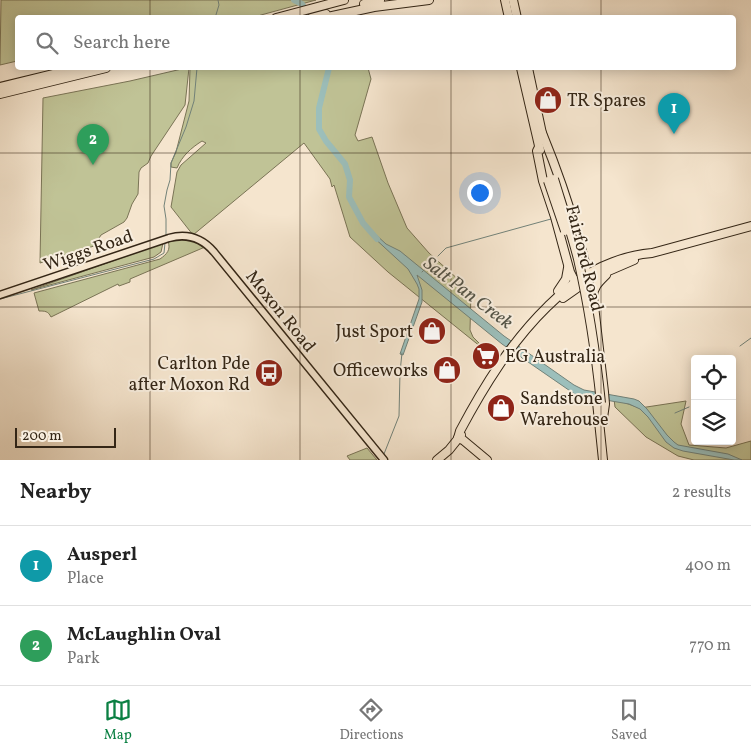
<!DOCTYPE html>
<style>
body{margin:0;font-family:Vollkorn,serif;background:#f6f6f6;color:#222}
.controls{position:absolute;right:15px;bottom:15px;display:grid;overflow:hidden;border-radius:5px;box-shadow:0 2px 12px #0003}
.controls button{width:45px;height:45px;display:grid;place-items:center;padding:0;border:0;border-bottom:1px solid #e0e0e0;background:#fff;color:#222;font:25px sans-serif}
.scale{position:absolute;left:15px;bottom:12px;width:101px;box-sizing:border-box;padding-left:5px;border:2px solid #342616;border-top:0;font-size:14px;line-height:18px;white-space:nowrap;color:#342616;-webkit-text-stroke:4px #f8eedf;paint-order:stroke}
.you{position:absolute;left:479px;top:192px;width:18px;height:18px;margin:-12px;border:4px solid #fff;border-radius:50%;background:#1a73e8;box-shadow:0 0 0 8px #1a73e833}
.badge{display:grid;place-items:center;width:32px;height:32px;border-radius:50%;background:#0b8043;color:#fff;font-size:16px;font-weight:700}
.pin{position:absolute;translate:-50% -41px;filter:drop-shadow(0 1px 2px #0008)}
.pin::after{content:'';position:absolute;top:26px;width:18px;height:15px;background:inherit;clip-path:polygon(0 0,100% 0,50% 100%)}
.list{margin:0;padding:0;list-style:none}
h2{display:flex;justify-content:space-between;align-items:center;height:65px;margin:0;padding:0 20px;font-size:21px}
h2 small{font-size:16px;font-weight:400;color:#767676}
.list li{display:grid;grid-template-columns:32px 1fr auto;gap:15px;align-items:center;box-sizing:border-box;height:80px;padding:0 20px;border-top:1px solid #e0e0e0}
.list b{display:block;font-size:19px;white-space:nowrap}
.list p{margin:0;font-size:16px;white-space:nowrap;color:#767676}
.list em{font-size:16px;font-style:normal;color:#767676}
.icon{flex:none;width:28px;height:28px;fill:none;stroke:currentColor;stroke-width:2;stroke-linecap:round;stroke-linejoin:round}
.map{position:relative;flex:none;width:751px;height:460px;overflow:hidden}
.search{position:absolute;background:#fff;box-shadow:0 2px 12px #0003;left:15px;right:15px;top:15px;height:55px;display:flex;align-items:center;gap:12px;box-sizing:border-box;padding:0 18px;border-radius:5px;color:#767676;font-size:19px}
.sheet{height:225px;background:#fff}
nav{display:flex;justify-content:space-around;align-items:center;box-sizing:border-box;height:70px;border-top:1px solid #e0e0e0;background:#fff;font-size:14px;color:#767676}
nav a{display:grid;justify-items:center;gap:2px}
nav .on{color:#0b8043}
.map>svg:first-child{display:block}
.green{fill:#c0c396;stroke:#7a7456}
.water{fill:#9cbfbb;stroke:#728279}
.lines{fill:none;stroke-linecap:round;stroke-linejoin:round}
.stream{stroke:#728279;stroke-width:1}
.river{stroke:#9cbfbb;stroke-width:6}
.major-casing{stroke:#342616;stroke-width:9}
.highway-casing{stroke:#342616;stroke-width:10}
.major{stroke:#f5e5ce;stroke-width:6}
.highway{stroke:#f5e5ce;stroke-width:8}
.highway-bridge-casing{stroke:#342616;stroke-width:10;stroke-linecap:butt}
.highway-bridge{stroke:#f5e5ce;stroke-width:8}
.grid{fill:none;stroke:#342616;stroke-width:1;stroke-opacity:0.55}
.labels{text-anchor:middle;stroke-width:4;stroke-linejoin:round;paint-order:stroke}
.poi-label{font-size:18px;fill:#342616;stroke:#f8eedf;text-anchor:start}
.street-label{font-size:18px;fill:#342616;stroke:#f8eedf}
.water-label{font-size:19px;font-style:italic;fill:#535448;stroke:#f8eedf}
</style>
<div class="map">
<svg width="751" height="460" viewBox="0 0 751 460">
<rect width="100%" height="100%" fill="#f5e5ce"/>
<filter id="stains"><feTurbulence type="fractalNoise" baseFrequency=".004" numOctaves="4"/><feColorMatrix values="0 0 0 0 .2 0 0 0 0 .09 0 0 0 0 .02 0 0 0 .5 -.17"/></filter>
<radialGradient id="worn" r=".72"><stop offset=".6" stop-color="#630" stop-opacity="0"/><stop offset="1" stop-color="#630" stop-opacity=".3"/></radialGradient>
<g class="green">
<path d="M1 0H316L261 15 256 17 18 18 17 61 0 65Z"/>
<path d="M186 68H189L185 105 151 156 148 163 141 168 139 172 138 194 132 204 127 218 124 222 101 235 94 246 40 263 43 98 130 81Z"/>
<path d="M190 68H368L371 79 355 135 358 141 372 137 388 183 407 228 429 253 471 291 470 330 473 337 480 344 481 347 388 272 350 237 334 185 332 187 330 179 304 143 193 235 171 207 177 172 181 165 206 143 202 141C191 148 182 156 177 168L171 167V163L176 152 189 101Z"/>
<path d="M174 239C186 239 195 240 205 247L130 279V282L119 286 118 284 51 317C48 311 45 311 39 311L34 293 160 259C167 254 171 250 168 241Z"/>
<path d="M163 243 161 252 154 257 31 290Z"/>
<path d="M614 399 640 408 686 401 681 424 689 445 726 448 751 441V460H694L678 456 646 437 615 407Z"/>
<path d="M367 448 377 460H350L347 456Z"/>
</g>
<path class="water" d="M374 233 386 244 400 251 504 336 574 385 584 390 634 399 639 401 647 409 667 435 674 442 678 445 728 454 742 460H734L683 451 674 448 666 442 648 417 640 409 629 404 576 395 502 344 417 275 422 290V302L403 355 400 354 419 299V289L417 284 408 269 371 235Z"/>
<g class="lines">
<g class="stream">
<path d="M215 18 219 5 218 0"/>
<path d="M166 236V219L164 206 167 190 170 180 171 163 186 127 194 101 197 68"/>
<path d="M438 256 446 248 551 219"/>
<path d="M422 272 431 263"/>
<path d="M0 299 154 259 164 253 165 243"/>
<path d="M740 346 751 338"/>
<path d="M729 359 732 356"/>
<path d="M675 413 689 407"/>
<path d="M384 454 399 416 400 372 402 353"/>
</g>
<g class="river">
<path d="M294 0 302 4 307 12"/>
<path d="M329 68 319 108V129L326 141 345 164 350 180 349 197 363 223 377 239"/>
</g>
<defs>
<path id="major" d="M0 295 169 238C187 233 202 238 214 252L384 460"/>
<g id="highway">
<path d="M505 0 509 18"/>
<path d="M513 0 517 18"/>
<path d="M364 4 380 0"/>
<path d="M276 18 344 0"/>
<path d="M311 18 326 14"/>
<path d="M323 18 374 7 429 0"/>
<path d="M521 68 540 150"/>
<path d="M528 68 543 138"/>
<path d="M0 87 78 68"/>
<path d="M0 94 106 68"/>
<path d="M542 133C556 167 568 201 578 237 581 250 588 265 585 279"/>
<path d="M539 147 537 151 543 181 555 217 570 272 573 278 579 284"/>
<path d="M558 291 566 279 568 268"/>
<path d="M563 298 590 279 634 260"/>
<path d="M597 402 603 460"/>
<path d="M603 418 605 404 604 392 593 297C593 287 599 282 606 275"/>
<path d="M458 438 460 431C484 386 511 342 548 306 558 297 566 288 577 281 598 266 626 255 652 253L751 226"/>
<path d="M458 438 463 440 487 460"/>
<path d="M437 460 449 450 461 435"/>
</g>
</defs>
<use href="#major" class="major-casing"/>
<use href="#highway" class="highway-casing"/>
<use href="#major" class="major"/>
<use href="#highway" class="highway"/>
<defs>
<g id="highway-bridge">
<path d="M554 179C562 205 571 232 578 259 589 307 596 355 601 403"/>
<path d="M548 181 565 231"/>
</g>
</defs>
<use href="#highway-bridge" class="highway-bridge-casing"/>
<use href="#highway-bridge" class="highway-bridge"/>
</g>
<path class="grid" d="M150 0V18M300 0V18M451 0V18M601 0V18M150 68V460M300 68V460M451 68V460M601 68V460M0 153H751M0 307H751"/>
<defs>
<symbol id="shop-disc" viewBox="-11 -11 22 22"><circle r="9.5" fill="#8f2418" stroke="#f8eedf"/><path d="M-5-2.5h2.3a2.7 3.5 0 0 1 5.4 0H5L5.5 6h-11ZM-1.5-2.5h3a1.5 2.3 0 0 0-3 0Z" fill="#fff"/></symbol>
<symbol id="supermarket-disc" viewBox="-11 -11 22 22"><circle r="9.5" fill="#8f2418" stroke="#f8eedf"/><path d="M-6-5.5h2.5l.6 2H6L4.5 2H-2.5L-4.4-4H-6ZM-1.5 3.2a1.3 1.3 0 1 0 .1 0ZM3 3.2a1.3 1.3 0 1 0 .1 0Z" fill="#fff"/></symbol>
<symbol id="bus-disc" viewBox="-11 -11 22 22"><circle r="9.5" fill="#8f2418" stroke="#f8eedf"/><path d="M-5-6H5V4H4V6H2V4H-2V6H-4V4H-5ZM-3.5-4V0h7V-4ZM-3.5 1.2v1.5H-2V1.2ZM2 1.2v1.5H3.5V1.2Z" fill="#fff"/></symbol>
</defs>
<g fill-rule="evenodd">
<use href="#shop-disc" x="532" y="84" width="32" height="32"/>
<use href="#shop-disc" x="416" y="315" width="32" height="32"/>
<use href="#supermarket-disc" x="470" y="340" width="32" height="32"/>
<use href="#shop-disc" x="431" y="354" width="32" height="32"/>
<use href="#bus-disc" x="253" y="357" width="32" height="32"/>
<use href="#shop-disc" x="485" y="392" width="32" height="32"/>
</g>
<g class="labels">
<g class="poi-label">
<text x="567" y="106">TR Spares</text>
<text x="413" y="337" text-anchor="end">Just Sport</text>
<text x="505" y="362">EG Australia</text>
<text x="250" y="369" text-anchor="end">Carlton Pde<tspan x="250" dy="21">after Moxon Rd</tspan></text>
<text x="428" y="376" text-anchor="end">Officeworks</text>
<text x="520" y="404">Sandstone<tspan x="520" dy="21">Warehouse</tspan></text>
</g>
<g class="street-label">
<text transform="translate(88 250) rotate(-19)" y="6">Wiggs Road</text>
<text transform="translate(585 258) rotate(76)" y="6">Fairford Road</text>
<text transform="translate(281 311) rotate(51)" y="6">Moxon Road</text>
</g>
<g class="water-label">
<text transform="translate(469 292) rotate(37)" y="7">Salt Pan Creek</text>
</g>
</g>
<rect width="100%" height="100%" filter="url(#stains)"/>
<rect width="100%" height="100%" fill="url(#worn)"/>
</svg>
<div class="controls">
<button><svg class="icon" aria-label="locate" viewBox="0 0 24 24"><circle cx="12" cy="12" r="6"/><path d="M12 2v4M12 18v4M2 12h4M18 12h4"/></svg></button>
<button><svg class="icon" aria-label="layers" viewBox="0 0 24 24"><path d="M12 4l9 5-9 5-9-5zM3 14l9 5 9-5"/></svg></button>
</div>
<div class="scale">200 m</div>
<div class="you"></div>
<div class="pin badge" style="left:674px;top:134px;background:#0f9aa8">1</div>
<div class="pin badge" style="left:93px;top:165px;background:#2e9e5b">2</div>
<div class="search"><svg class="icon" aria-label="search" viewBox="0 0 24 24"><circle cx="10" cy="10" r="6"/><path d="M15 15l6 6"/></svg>Search here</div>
</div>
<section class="sheet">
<h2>Nearby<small>2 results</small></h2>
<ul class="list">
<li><span class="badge" style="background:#0f9aa8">1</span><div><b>Ausperl</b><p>Place</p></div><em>400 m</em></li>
<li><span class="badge" style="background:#2e9e5b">2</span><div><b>McLaughlin Oval</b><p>Park</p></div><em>770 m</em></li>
</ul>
</section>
<nav>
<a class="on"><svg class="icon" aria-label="map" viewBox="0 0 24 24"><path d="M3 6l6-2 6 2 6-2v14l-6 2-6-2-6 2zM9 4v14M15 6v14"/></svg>Map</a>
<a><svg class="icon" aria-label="directions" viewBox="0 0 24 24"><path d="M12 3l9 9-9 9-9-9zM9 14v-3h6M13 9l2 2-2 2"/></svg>Directions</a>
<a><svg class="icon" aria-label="saved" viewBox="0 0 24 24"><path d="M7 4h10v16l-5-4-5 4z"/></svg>Saved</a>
</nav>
